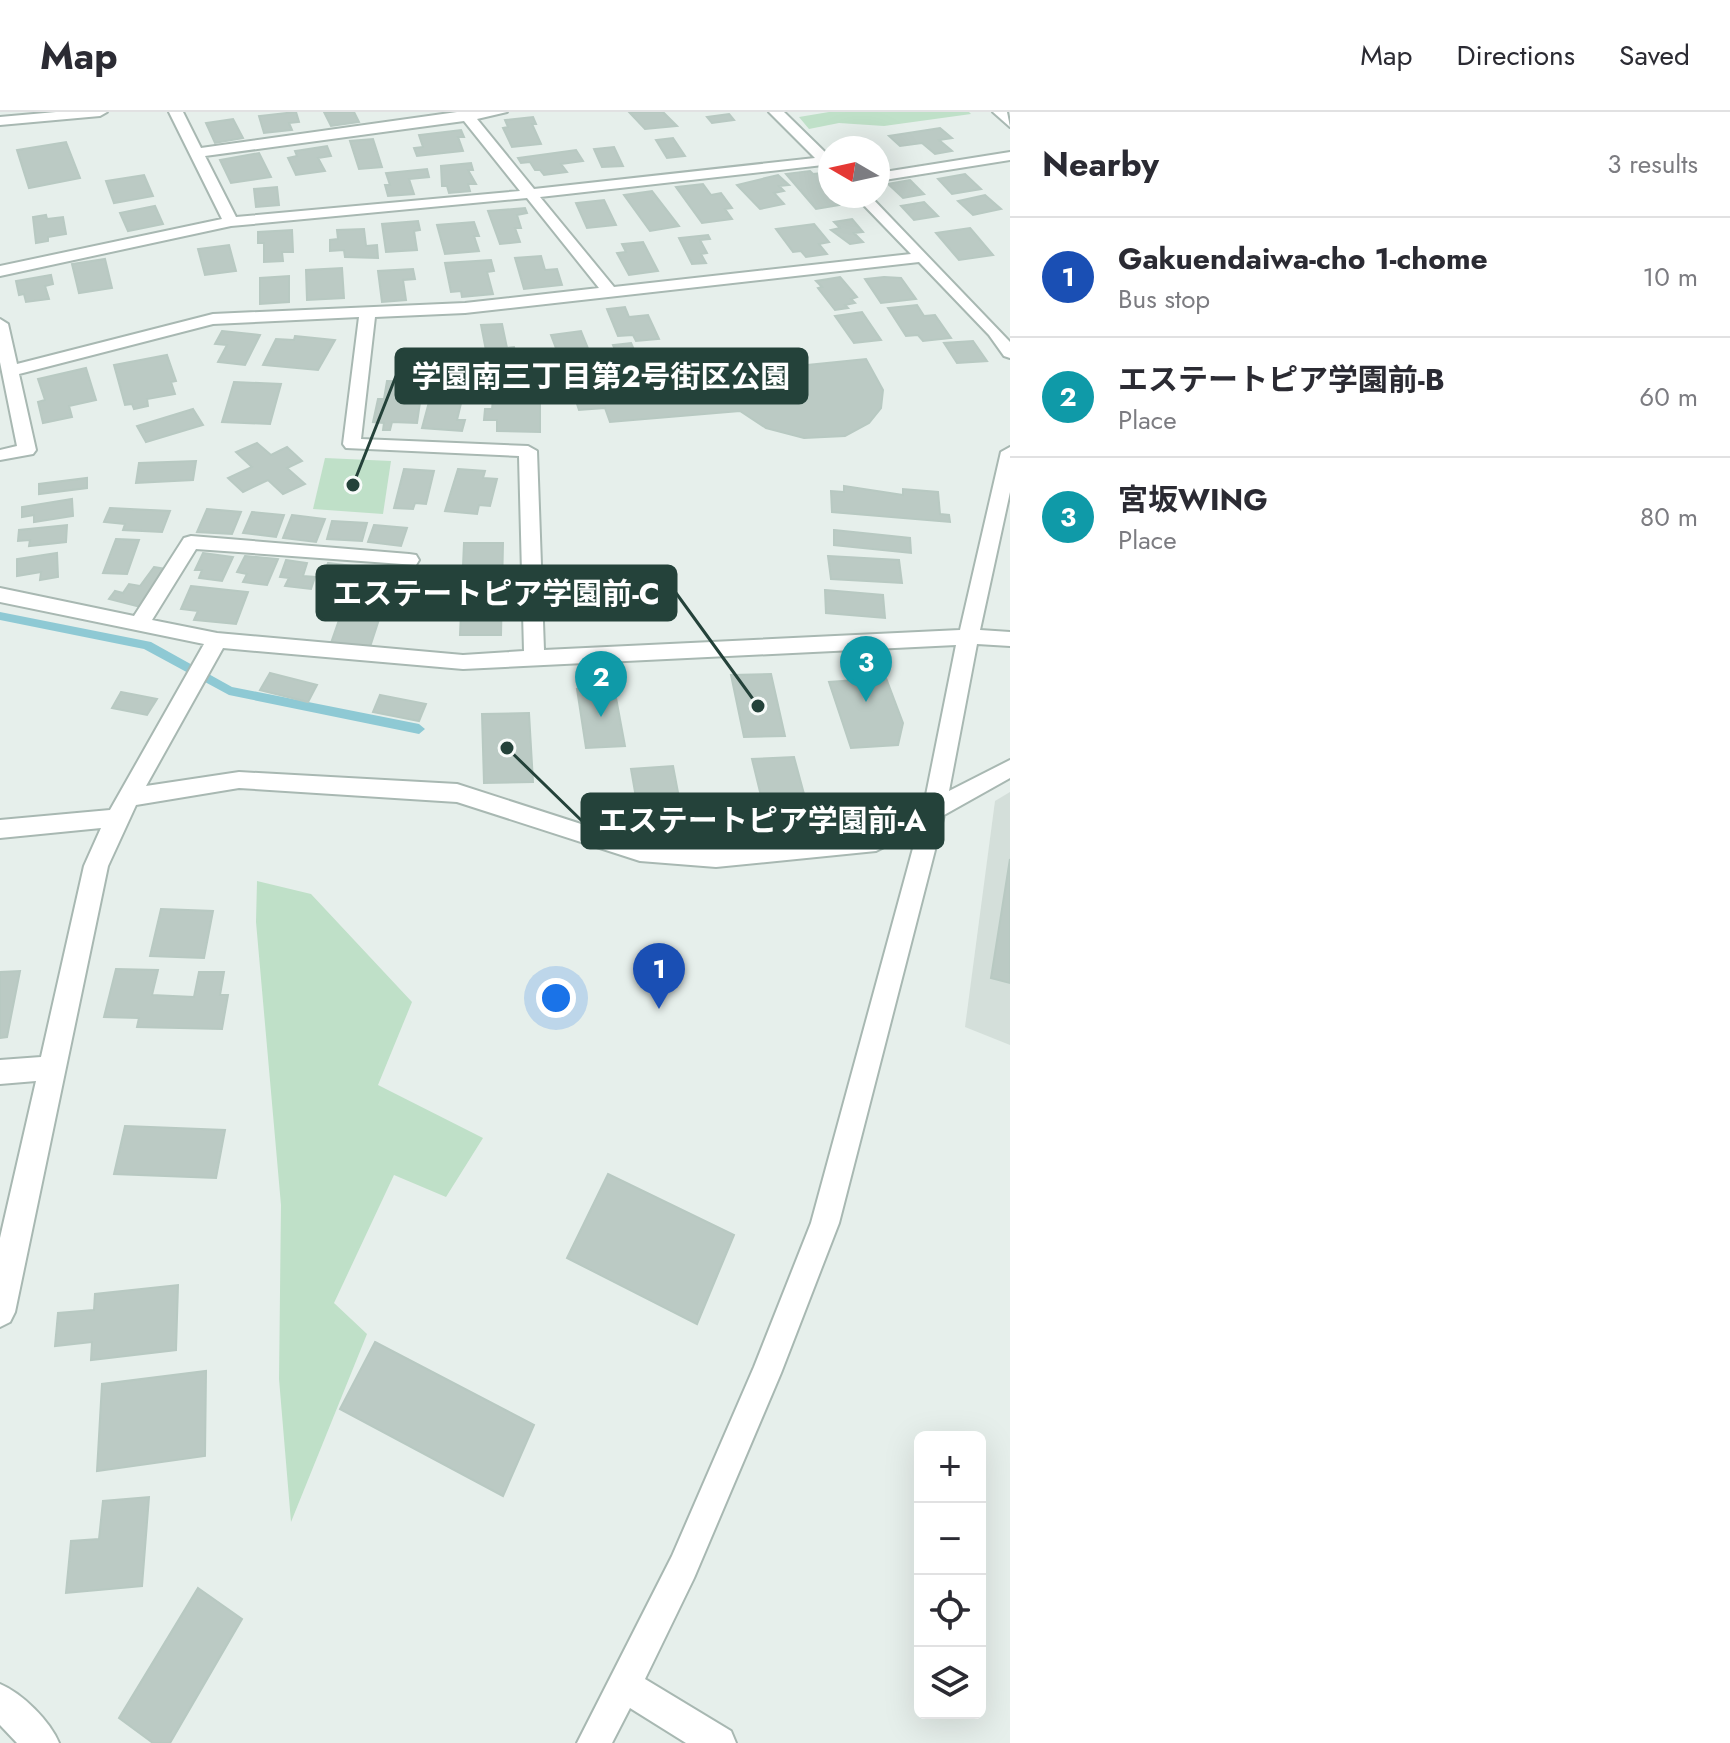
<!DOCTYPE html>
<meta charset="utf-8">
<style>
body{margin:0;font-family:Jost,"Noto Sans JP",sans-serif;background:#f2f2f3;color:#2b2b33}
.controls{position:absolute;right:24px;bottom:24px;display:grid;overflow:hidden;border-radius:12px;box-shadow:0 8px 32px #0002}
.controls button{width:72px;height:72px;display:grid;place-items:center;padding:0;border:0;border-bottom:2px solid #e1e1e2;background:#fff;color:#2b2b33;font:40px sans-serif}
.compass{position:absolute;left:818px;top:24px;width:72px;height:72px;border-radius:50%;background:#fff;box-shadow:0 8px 32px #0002;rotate:279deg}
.you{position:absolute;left:556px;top:886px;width:28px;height:28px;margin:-20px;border:6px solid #fff;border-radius:50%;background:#1a73e8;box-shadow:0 0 0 12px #1a73e833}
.badge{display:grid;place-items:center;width:52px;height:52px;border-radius:50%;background:#db2777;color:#fff;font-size:26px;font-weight:700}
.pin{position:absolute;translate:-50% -66px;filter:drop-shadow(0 2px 4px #0008)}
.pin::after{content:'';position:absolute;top:42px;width:28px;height:24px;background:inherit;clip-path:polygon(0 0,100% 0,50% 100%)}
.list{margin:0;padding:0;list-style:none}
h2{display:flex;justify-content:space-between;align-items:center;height:104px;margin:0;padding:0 32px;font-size:34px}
h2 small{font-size:26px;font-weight:400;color:#7c7c81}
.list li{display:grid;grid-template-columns:52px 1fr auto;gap:24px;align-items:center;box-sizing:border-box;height:120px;padding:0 32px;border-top:2px solid #e1e1e2}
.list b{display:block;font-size:30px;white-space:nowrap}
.list p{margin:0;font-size:26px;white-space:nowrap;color:#7c7c81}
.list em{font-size:26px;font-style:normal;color:#7c7c81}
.icon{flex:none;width:44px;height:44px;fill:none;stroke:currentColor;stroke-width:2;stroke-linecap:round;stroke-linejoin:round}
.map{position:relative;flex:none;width:1010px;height:1631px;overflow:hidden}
header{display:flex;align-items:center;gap:48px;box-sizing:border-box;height:112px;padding:0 40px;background:#fff;border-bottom:2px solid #e1e1e2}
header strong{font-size:38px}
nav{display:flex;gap:44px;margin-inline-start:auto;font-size:28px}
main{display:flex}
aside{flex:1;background:#fff}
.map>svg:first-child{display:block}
.built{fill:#d4dfda}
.green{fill:#bfe0c8}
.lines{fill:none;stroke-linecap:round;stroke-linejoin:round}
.stream{fill:#8ec9d4;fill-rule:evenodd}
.building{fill:#bbcac4;stroke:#b8c9c2;stroke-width:2}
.minor-casing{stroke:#a8b8b2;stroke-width:4}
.minor{fill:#fff;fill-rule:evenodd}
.leader{fill:none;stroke:#24423a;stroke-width:3}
.callout-dot{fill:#24423a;stroke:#f7fbf9;stroke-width:3}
.callout{fill:#24423a;stroke:#24423a;stroke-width:3}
.callout-label{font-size:30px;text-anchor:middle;font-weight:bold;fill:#fff}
</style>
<header>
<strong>Map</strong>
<nav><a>Map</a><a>Directions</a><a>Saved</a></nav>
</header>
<main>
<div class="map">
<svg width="1010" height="1631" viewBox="0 0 1010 1631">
<rect width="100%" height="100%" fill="#e6efeb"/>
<path class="built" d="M1010 680V933L965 915 995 689Z"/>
<g class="green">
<path d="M829 0H969L971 2 884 14 839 11 809 17 799 5Z"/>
<path d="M325 346 391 349 383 402 313 397Z"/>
<path d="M257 769 311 782 412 890 378 973 483 1026 446 1085 394 1063 334 1191 367 1222 291 1410 279 1267 281 1093 256 810Z"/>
</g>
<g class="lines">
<path class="stream" d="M0 500 151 530 232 575 419 612 425 617 419 622 229 583 144 537 0 508Z"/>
</g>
<g class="building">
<path d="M296 0 299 10 289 11 292 18 264 21 259 4Z"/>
<path d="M324 0H354L359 10 331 14Z"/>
<path d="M629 0H663L677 14 645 17Z"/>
<path d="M729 2 734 8 712 11 707 5Z"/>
<path d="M533 5 536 12H532L541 32 512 35 503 16 508 15 505 8Z"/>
<path d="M233 7 243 26 215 31 206 11Z"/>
<path d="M940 16 952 26 939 28 952 39 935 42 922 31 900 34 889 24Z"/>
<path d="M461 18 464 25H458L463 39 417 44 414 36 423 35 419 23Z"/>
<path d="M673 26 685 44 667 46 656 28Z"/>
<path d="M373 27 382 55 359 57 350 29Z"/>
<path d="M66 30 80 66 29 76 17 38Z"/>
<path d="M327 34 331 44 318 46 325 59 296 63 288 46 297 44 295 39Z"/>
<path d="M614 35 623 54 602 55 594 37Z"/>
<path d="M576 38 583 49 561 52 567 60 544 63 540 58H535L530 50 521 51 518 46Z"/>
<path d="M259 41 271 65 231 71 220 48Z"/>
<path d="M471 51 473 58H468L476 72H468L470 79 449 81 447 74H442L441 54Z"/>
<path d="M427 57 429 65 409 67 414 82 388 84 385 73H390L386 61Z"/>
<path d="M810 59 813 62 822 61 830 69V73L822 74 839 93 816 97 786 62Z"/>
<path d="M965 62 981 77 952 82 938 67Z"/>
<path d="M144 63 153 84 114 91 106 69Z"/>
<path d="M778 63 789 73 779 74 784 79 774 81 784 92 760 97 737 73Z"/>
<path d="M910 68 924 82 903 86 888 72Z"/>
<path d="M703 72 711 83 721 81 732 96 725 97 732 107 702 111 676 75Z"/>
<path d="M277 75 279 93 256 95 254 77Z"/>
<path d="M652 79 679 114 650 119 624 83Z"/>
<path d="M985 83 1001 97 973 103 958 89Z"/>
<path d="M604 88 616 113 587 116 576 91Z"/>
<path d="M924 90 938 104 914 108 901 94Z"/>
<path d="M155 94 163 112 128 119 120 101Z"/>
<path d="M525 96 527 101 517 103 521 116H515L520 130 500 132 488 99Z"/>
<path d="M46 103 47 107 63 105 66 122 48 125V129L36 131 33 105Z"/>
<path d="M852 107 863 120 854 121 863 130 850 132 831 118 840 116 834 110Z"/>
<path d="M418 109 420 118 414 119 417 138 386 140 382 112Z"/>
<path d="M474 110 479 124H474L479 139 445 142 437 113Z"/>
<path d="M814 112 829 130 819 132 827 142 806 145 801 139 793 140 776 117Z"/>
<path d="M970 116 993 143 959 148 936 121Z"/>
<path d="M364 117 366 134 377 133 378 146 345 145 344 138 330 139V128L338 127 337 118Z"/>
<path d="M292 118 293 140H282L283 149 264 150V131H258V120Z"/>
<path d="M708 123 710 127 700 128 707 141 701 142 706 151 692 152 679 126Z"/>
<path d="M643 130 658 159 629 163 617 141 626 140 622 132Z"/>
<path d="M229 133 236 159 205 163 198 137Z"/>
<path d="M541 144 545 158 557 157 562 173 524 177 515 146Z"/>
<path d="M105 147 112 176 79 181 72 152Z"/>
<path d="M491 148 494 159 487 160 493 182 462 185 461 179 451 180 445 151Z"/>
<path d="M342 156 344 186 307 188 306 158Z"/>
<path d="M413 157 415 167 403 168 406 188 382 190 378 159Z"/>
<path d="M51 163 53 172 45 174 49 187 26 190 24 182 19 183 16 169Z"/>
<path d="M289 164V190L260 192V166Z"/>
<path d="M840 165 857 185 851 187 855 191 845 193 848 196 835 198 818 176 822 175 816 169Z"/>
<path d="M884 165 901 166 916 187 881 191 865 167Z"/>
<path d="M917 193 924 204 935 203 951 226 923 229 918 223 906 224 888 196Z"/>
<path d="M625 195 629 205 648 203 659 227 636 229 633 223 618 224 607 197Z"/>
<path d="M862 200 881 228 854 231 835 204Z"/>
<path d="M502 212 507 236 514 235 520 256 490 259 481 213Z"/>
<path d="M222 219 260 223 245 253 218 250 227 233 215 232Z"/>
<path d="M581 219 593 249 562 252 551 223Z"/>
<path d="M295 224 335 228 318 258 263 253 276 227 294 228Z"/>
<path d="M973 229 987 249 957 251 944 231Z"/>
<path d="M631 231 638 247 612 250 608 241 616 240 613 233Z"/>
<path d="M167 243 176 269 171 270 175 282 147 287 148 294 134 297 132 292 125 293 114 253Z"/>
<path d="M866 247 883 278 881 296 869 311 845 324 804 326 766 316 740 299 610 310 605 296 579 298 572 277Z"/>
<path d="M86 256 96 288 69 294 72 305 43 311 38 290 45 288 38 267Z"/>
<path d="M387 269 423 270 417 311 392 310 390 318H383L384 311 373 310 378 287H384Z"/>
<path d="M234 270 281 272 270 312 222 310Z"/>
<path d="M433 275 476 278 473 288 462 287 457 308H465L462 319 422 316Z"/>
<path d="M493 287H540V320L497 319V308H484L485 297H492Z"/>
<path d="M193 297 203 313 146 330 137 314Z"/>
<path d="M257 331 271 343 287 335 302 349 287 356 305 372 283 382 268 368 243 380 228 366 252 355 236 340Z"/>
<path d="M196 349 193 368 136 371 139 351Z"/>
<path d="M404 357 434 359 426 392 415 391 413 397 394 396Z"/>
<path d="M458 357 485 359 483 366 497 367 490 394 479 393 477 402 445 399Z"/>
<path d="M87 366V376L39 382V372Z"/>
<path d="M844 374 903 383V377L938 380 940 402 949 403 950 410 832 400 831 379 844 380Z"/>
<path d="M72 387 73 404 34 410V403L22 405V395Z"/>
<path d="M110 396 170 399 162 420 123 418 125 412 104 410Z"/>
<path d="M207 397 241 400 232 422 197 420Z"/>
<path d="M252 400 284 403 276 425 243 421Z"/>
<path d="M292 403 325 407 316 430 283 426Z"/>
<path d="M332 409 367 411 362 429 327 427Z"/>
<path d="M67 413 66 430 29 434 30 428 18 429 19 418Z"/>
<path d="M374 413 407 416 401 434 368 430Z"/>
<path d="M834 418 910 426 911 441 834 433Z"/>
<path d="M116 427 139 428 127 462 103 461Z"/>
<path d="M464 431H503L501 523H460Z"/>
<path d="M57 441 58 465 40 468 41 460 17 464V447Z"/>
<path d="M203 441 233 445 222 469 199 466 202 458H195Z"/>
<path d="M245 444 278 447 267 473 243 470 247 462 237 460Z"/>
<path d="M828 444 899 448 902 471 831 467Z"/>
<path d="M286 448 307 451 303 464 315 465 311 477 285 474 289 466 280 465Z"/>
<path d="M328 451 354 454 348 468 361 470 357 481 330 478 334 469 321 467Z"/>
<path d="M154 455 166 457 141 495 109 487 115 479 123 481 129 472 140 474Z"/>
<path d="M191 474 248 480 236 512 194 508 198 499 181 497Z"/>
<path d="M825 478 883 483 885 506 826 501Z"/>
<path d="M346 488 384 492 369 538 330 534Z"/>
<path d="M270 561 317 573 308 590 260 578Z"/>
<path d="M771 562 785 624 744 625 731 563Z"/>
<path d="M886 566 903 611 898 633 851 636 829 570Z"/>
<path d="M614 575 625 634 586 636 577 577Z"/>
<path d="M121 580 157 587 147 603 112 596Z"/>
<path d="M380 583 426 592 419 609 373 600Z"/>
<path d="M529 601 533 670 484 671 482 602Z"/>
<path d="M794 645 814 719 770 721 752 647Z"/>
<path d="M673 654 686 723 643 726 631 657Z"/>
<path d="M1010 747V871L991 866Z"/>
<path d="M161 797 213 799 204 846 150 844Z"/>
<path d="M116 857 158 858 152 883 194 885 199 860H224L220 883H228L222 917 137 915 139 906 104 905Z"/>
<path d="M20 859 7 925 0 926V860Z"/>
<path d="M125 1014 225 1018 216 1066 114 1062Z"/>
<path d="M608 1062 734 1123 697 1212 567 1146Z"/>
<path d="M178 1173 176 1238 91 1248 92 1230 55 1234 58 1201 94 1198 95 1182Z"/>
<path d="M375 1230 534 1313 503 1384 340 1297Z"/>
<path d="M206 1259 205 1344 97 1359 102 1272Z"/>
<path d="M149 1385 142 1474 66 1481 71 1429 99 1427 103 1389Z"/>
<path d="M198 1476 242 1507 170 1631H153L119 1606Z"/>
</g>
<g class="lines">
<defs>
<g id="minor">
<path d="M56 0H107L100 4 0 13V5Z"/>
<path d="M169 0H183L201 36 457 0H507L477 7 534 77 815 46 769 0H784L830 45V57L823 53 540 85 614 175 911 142 855 84H870L1010 230V246L1004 244 989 223 919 150 465 201 375 205 361 327 528 334 537 339 544 538 960 518 1001 340 1010 335V380L980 518 1010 520V534L977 532 949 679 1010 648V666L944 703 839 1111 781 1261 694 1466 645 1567 731 1619 736 1631H686L630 1596 612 1631H577L672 1444 754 1255 811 1111 918 718 876 739 716 755 640 749 457 690 239 676 136 693 108 754 15 1200 10 1210 0 1215V1126L36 969 0 972V948L41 945 84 754 101 716 0 726V708L110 698 204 532 0 490V476L134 504 184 426 191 424 409 442 416 443 419 448 416 453 196 437 152 508 217 521 463 543 524 539 519 344 346 336 343 332 359 205 213 212 19 262 36 338 33 342 0 348V338L17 334 0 250V207L8 212 17 252 213 202 465 191 599 176 527 86 231 114 0 164V154L222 107ZM464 9 520 79 236 105 205 44ZM956 533 924 693 872 721 716 737 640 731 457 672 239 660 146 674 223 536 463 557Z"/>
<path d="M993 0H1007L1010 15Z"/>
<path d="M1010 40V48L878 69V61Z"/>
<path d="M0 1572C22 1581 50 1609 59 1631H17L0 1613Z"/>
</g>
</defs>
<use href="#minor" class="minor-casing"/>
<use href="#minor" class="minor"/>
</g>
<path class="leader" d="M353 373L396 264M758 594L676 481M507 636L582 709"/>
<g class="callout-dot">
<circle cx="353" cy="373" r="8"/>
<circle cx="758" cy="594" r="8"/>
<circle cx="507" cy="636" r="8"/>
</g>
<g class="callout">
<rect x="396" y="237" width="411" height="54" rx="8"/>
<rect x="317" y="454" width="359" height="54" rx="8"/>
<rect x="582" y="682" width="361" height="54" rx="8"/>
</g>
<g class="callout-label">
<text x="601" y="275">学園南三丁目第２号街区公園</text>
<text x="496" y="492">エステートピア学園前-C</text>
<text x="762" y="719">エステートピア学園前-A</text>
</g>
</svg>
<div class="controls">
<button>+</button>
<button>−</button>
<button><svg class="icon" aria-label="locate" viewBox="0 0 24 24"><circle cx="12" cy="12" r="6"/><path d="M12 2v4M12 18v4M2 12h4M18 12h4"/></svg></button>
<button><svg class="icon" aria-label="layers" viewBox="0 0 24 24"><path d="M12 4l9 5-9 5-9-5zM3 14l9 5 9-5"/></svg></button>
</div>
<svg class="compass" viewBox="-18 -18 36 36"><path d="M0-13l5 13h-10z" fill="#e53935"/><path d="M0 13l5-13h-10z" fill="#7c7c81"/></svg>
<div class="you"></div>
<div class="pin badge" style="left:659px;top:897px;background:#1a4fb4">1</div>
<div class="pin badge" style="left:601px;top:605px;background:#0f9aa8">2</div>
<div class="pin badge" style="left:866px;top:590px;background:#0f9aa8">3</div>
</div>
<aside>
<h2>Nearby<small>3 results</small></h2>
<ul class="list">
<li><span class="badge" style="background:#1a4fb4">1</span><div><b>Gakuendaiwa-cho 1-chome</b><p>Bus stop</p></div><em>10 m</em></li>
<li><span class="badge" style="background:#0f9aa8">2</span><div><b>エステートピア学園前-B</b><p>Place</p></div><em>60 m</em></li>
<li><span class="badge" style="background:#0f9aa8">3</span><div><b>宮坂WING</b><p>Place</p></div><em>80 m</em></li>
</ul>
</aside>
</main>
